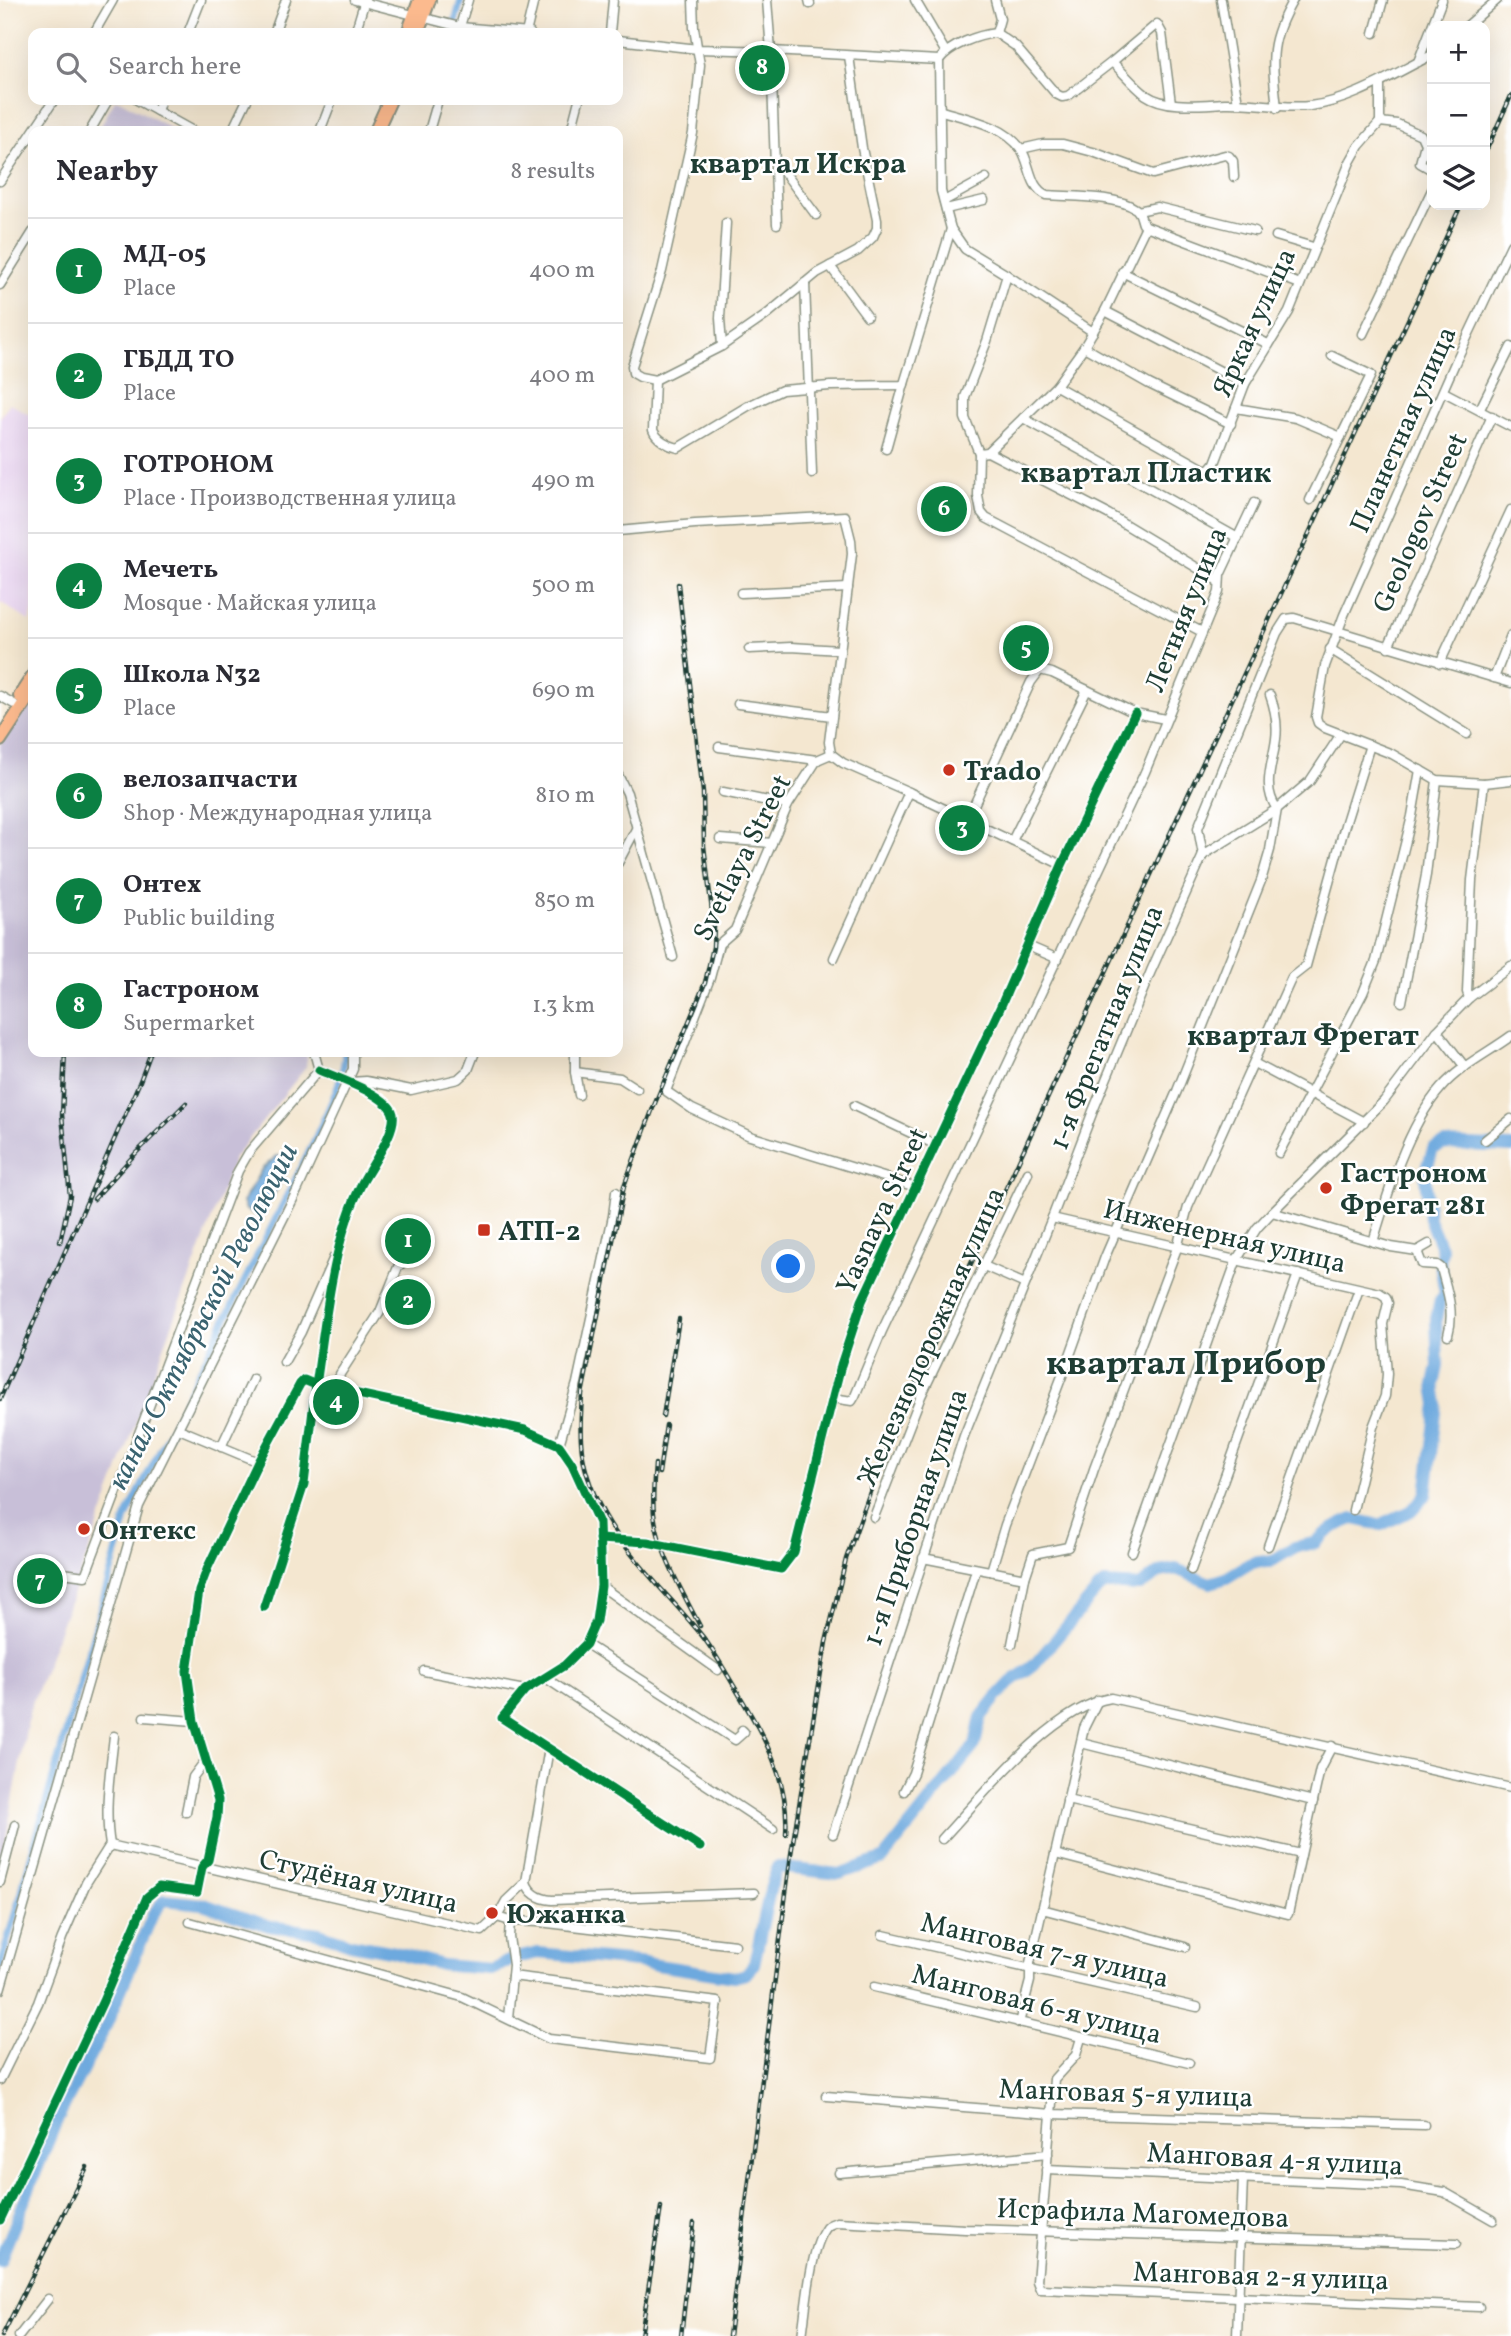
<!DOCTYPE html>
<meta charset="utf-8">
<style>
body{margin:0;font-family:Vollkorn,serif;background:#f2f2f3;color:#2b2b33}
.controls{position:absolute;right:21px;top:21px;display:grid;overflow:hidden;border-radius:14px;box-shadow:0 7px 28px #0002}
.controls button{width:63px;height:63px;display:grid;place-items:center;padding:0;border:0;border-bottom:2px solid #e1e1e2;background:#fff;color:#2b2b33;font:35px sans-serif}
.you{position:absolute;left:789px;top:1267px;width:24px;height:24px;margin:-18px;border:5px solid #fff;border-radius:50%;background:#1a73e8;box-shadow:0 0 0 10px #1a73e833}
.badge{display:grid;place-items:center;width:46px;height:46px;border-radius:50%;background:#0b8043;color:#fff;font-size:23px;font-weight:700}
.pin{position:absolute;translate:-50% -50%;border:4px solid #fff;box-shadow:0 2px 7px #0006}
.list{margin:0;padding:0;list-style:none}
h2{display:flex;justify-content:space-between;align-items:center;height:91px;margin:0;padding:0 28px;font-size:30px}
h2 small{font-size:23px;font-weight:400;color:#7c7c81}
.list li{display:grid;grid-template-columns:46px 1fr auto;gap:21px;align-items:center;box-sizing:border-box;height:105px;padding:0 28px;border-top:2px solid #e1e1e2}
.list b{display:block;font-size:26px;white-space:nowrap}
.list p{margin:0;font-size:23px;white-space:nowrap;color:#7c7c81}
.list em{font-size:23px;font-style:normal;color:#7c7c81}
.icon{flex:none;width:38px;height:38px;fill:none;stroke:currentColor;stroke-width:2;stroke-linecap:round;stroke-linejoin:round}
.map{position:relative;flex:none;width:1511px;height:2336px;overflow:hidden}
.search{position:absolute;background:#fff;box-shadow:0 7px 28px #0002;left:28px;top:28px;width:595px;height:77px;display:flex;align-items:center;gap:18px;box-sizing:border-box;padding:0 24px;border-radius:14px;color:#7c7c81;font-size:26px}
.panel{position:absolute;background:#fff;box-shadow:0 7px 28px #0002;left:28px;top:126px;width:595px;height:931px;border-radius:14px}
.map>svg:first-child{display:block}
.built{fill:#e7d2ef}
.industrial{fill:#c8bfd8}
.water{fill:#6da9de;stroke:#467389;stroke-width:2}
.lines{fill:none;stroke-linecap:round;stroke-linejoin:round}
.canal{stroke:#6da9de;stroke-width:7}
.river{stroke:#6da9de;stroke-width:12}
.street-casing{stroke:#8a9282;stroke-width:11}
.primary-casing{stroke:#8a9282;stroke-width:16}
.street{stroke:#fff;stroke-width:8}
.primary{stroke:#fcba8e;stroke-width:12}
.rail-casing{stroke:#1f3d34;stroke-width:4.5}
.rail{stroke:#fff;stroke-width:2;stroke-dasharray:5;stroke-linecap:butt}
.cycleway-casing{stroke:#fff;stroke-width:13}
.cycleway{stroke:#00873e;stroke-width:9}
.poi-dot{fill:#c8321e;stroke:#fff;stroke-width:2.5}
.labels{text-anchor:middle;stroke-width:5;stroke-linejoin:round;paint-order:stroke}
.street-label{font-size:28px;fill:#1f3d34;stroke:#fff}
.poi-label{font-size:28px;font-weight:bold;fill:#1f3d34;stroke:#fff;text-anchor:start}
.neighbourhood-label{font-size:30px;font-weight:bold;fill:#1f3d34;stroke:#fff}
.water-label{font-size:30px;font-style:italic;fill:#3a6370;stroke:#fff}
.district-label{font-size:35px;font-weight:bold;fill:#1f3d34;stroke:#fff}
</style>
<div class="map">
<svg width="1511" height="2336" viewBox="0 0 1511 2336">
<rect width="100%" height="100%" fill="#fff"/>
<filter id="ink" filterUnits="userSpaceOnUse"><feTurbulence type="fractalNoise" baseFrequency=".0143" numOctaves="2"/><feDisplacementMap in="SourceGraphic" scale="14" xChannelSelector="R" yChannelSelector="G"/><feConvolveMatrix kernelMatrix="1 2 1 2 8 2 1 2 1" color-interpolation-filters="sRGB"/></filter>
<filter id="wash" filterUnits="userSpaceOnUse"><feTurbulence type="fractalNoise" baseFrequency=".00686" numOctaves="4" result="noise"/><feDisplacementMap in="SourceGraphic" scale="28" xChannelSelector="R" yChannelSelector="G"/><feGaussianBlur stdDeviation="1.57" result="paint"/><feColorMatrix in="noise" values="0 0 0 0 0 0 0 0 0 0 0 0 0 0 0 0 0 1.4 0 .05"/><feComposite in="paint" operator="in"/></filter>
<g filter="url(#wash)">
<rect width="100%" height="100%" fill="#f4e7d0"/>
<path class="built" d="M10 403 33 417V611L29 621 0 602V418Z"/>
<g class="industrial">
<path d="M115 100H119L176 131H98Z"/>
<path d="M33 694V1052H307L306 1067 234 1158 30 1709 0 1870V744Z"/>
</g>
<path class="water" d="M277 1156 283 1157 287 1162C283 1182 272 1202 255 1214L246 1210 243 1202 262 1169Z"/>
<g class="lines">
<g class="canal">
<path d="M452 33 461 0"/>
<path d="M0 1967 126 1518 314 1142C325 1114 344 1083 345 1052"/>
</g>
<path class="river" d="M0 2261 57 2120 106 2026 153 1914 164 1900 203 1904 269 1926 319 1933 351 1944 390 1951 442 1965 490 1969 516 1958 538 1953 638 1962 734 1977 746 1974 754 1964 770 1890 777 1867 839 1874 883 1859 975 1745 981 1717 996 1698 1011 1682 1034 1665 1098 1589 1105 1584 1140 1586 1160 1572 1176 1569 1210 1583 1226 1578 1249 1564 1258 1561 1270 1562 1295 1547 1315 1543 1327 1532 1343 1523 1353 1519 1381 1525 1411 1511 1426 1495 1437 1404 1434 1385 1438 1366 1436 1319 1440 1300 1445 1294 1440 1263 1442 1250 1429 1219 1425 1175 1433 1149 1444 1144 1511 1147"/>
</g>
</g>
<g filter="url(#ink)">
<g class="lines">
<defs>
<g id="street">
<path d="M355 0 460 27 530 33"/>
<path d="M693 0 694 28 700 65 693 133 662 271 632 366 633 373 640 377 655 380 722 346 765 316 817 273 858 251 873 237 877 228V220L862 148 849 56"/>
<path d="M767 0 771 51 777 224"/>
<path d="M809 0 810 4"/>
<path d="M915 0 945 51"/>
<path d="M995 0 1000 19 996 33"/>
<path d="M1221 0 1238 103"/>
<path d="M1467 26 1497 0"/>
<path d="M94 33 113 0"/>
<path d="M188 33 201 0"/>
<path d="M274 33 286 0"/>
<path d="M355 33 365 0"/>
<path d="M458 33 468 0"/>
<path d="M526 33 534 0"/>
<path d="M610 33 613 0"/>
<path d="M1374 33 1383 0"/>
<path d="M618 40 698 49 771 51 939 60C950 45 978 35 996 33L1015 46 1056 94 1062 97 1068 96 1112 62C1123 72 1134 86 1146 95 1166 109 1202 104 1225 103 1253 102 1281 109 1310 106 1352 101 1395 73 1432 55"/>
<path d="M939 60 941 191 951 229 965 249 1007 275 987 341 965 397V418L979 453 978 496 981 512 986 518 1202 632"/>
<path d="M1112 62 1157 24 1162 33 1171 103"/>
<path d="M1418 62 1442 0"/>
<path d="M1380 83V122"/>
<path d="M137 100 193 131"/>
<path d="M1277 108C1272 60 1268 43 1293 0"/>
<path d="M157 111 161 100"/>
<path d="M942 111C968 119 1004 125 1021 149 1031 164 1029 188 1047 195 1072 197 1116 195 1136 209 1141 213 1141 219 1143 224L1146 226 1105 311 1084 347 1056 386 988 452 979 453"/>
<path d="M1380 122 1397 124 1421 135 1425 144 1420 163 1432 170"/>
<path d="M90 131 108 100"/>
<path d="M232 131 247 100"/>
<path d="M320 131 332 100"/>
<path d="M429 131 438 100"/>
<path d="M571 131 579 100"/>
<path d="M1021 149 1043 144H1063L1093 152 1153 174 1225 155 1229 156 1233 161 1234 177"/>
<path d="M776 161 816 215"/>
<path d="M0 181 54 100"/>
<path d="M944 201 986 178"/>
<path d="M946 209 984 200"/>
<path d="M1138 211 1157 207 1255 231"/>
<path d="M1146 226 1300 284"/>
<path d="M1276 236 1313 247"/>
<path d="M1511 245 1455 363 1344 615 1325 666 1316 717 1318 723 1325 728 1392 754 1437 780 1484 783 1511 780"/>
<path d="M830 266 867 316"/>
<path d="M1122 272 1268 344"/>
<path d="M1007 275 1093 332"/>
<path d="M805 283 812 474"/>
<path d="M0 285 33 232"/>
<path d="M1105 311 1245 384"/>
<path d="M1363 334 1432 190"/>
<path d="M722 346 720 318 726 223"/>
<path d="M1084 347 1149 384 1231 424"/>
<path d="M655 380 653 430C656 439 669 446 678 448L748 406 782 390 830 386 901 385 904 384 951 229"/>
<path d="M1056 386 1204 469H1210L1215 463 1245 384 1289 312 1350 162 1359 146 1380 122"/>
<path d="M1444 392 1511 427"/>
<path d="M1236 408 1296 418 1341 437"/>
<path d="M1480 409 1511 347"/>
<path d="M1023 418 1238 538"/>
<path d="M886 449 904 384"/>
<path d="M988 452 1108 514 1219 581"/>
<path d="M1310 500 1371 375 1332 356"/>
<path d="M618 531 695 524 845 516 851 540 852 554 829 742 831 754 843 763 909 792 1062 865"/>
<path d="M741 593 848 588"/>
<path d="M1388 647 1492 416"/>
<path d="M749 649 791 647 840 650"/>
<path d="M1330 649 1467 734"/>
<path d="M1440 663 1511 510"/>
<path d="M1494 678 1511 635"/>
<path d="M0 696 14 704"/>
<path d="M738 704 832 716"/>
<path d="M719 747 817 760"/>
<path d="M831 754 817 760 788 805 735 930 719 944 710 978 666 1091 692 1109 750 1136 916 1187"/>
<path d="M618 775 627 793 673 957"/>
<path d="M723 792 788 805"/>
<path d="M967 820 1031 682 1040 670 1052 673 1135 713 1165 719"/>
<path d="M720 839 772 843"/>
<path d="M1012 841 1087 690"/>
<path d="M1203 855 1198 828 1277 633 1286 619 1294 618 1511 683"/>
<path d="M1203 855 1277 809 1310 781 1341 734"/>
<path d="M618 863 637 827"/>
<path d="M1028 946 1058 959"/>
<path d="M834 958 909 792"/>
<path d="M1469 998 1467 992 1472 880 1484 783"/>
<path d="M1402 1002 1426 875 1437 780"/>
<path d="M1437 1031 1465 1067"/>
<path d="M575 1052V1072L579 1095"/>
<path d="M1254 1063 1364 1122"/>
<path d="M319 1070C337 1078 383 1093 392 1111 400 1127 370 1167 362 1183 332 1243 326 1319 316 1385L525 1430 559 1445 572 1464 599 1523 601 1586 596 1621 586 1644 565 1665 525 1690 502 1718 700 1847"/>
<path d="M575 1072 620 1078 637 1089"/>
<path d="M350 1082 366 1081 411 1090 458 1079 468 1070 475 1052"/>
<path d="M854 1106 936 1145"/>
<path d="M1485 1140 1511 1119"/>
<path d="M1279 1153 1363 993 1376 961 1412 816 1420 770"/>
<path d="M1272 1212 1391 1247 1417 1251 1429 1244"/>
<path d="M1052 1218 1380 1293 1386 1297 1388 1303 1383 1324 1387 1374 1385 1396 1373 1427 1353 1510"/>
<path d="M1373 1242C1387 1195 1408 1125 1441 1088 1460 1066 1488 1053 1511 1036"/>
<path d="M1417 1251 1422 1264 1437 1265 1441 1268C1447 1291 1455 1311 1448 1335"/>
<path d="M984 1266 1025 1284"/>
<path d="M284 1362 301 1332 334 1257"/>
<path d="M337 1388 340 1374 380 1312 398 1267 407 1258 410 1251"/>
<path d="M833 1398 852 1401 855 1396 882 1331 1145 772 1219 592 1220 575 1254 503"/>
<path d="M179 1429 258 1462"/>
<path d="M559 1445 577 1383 613 1216 616 1192"/>
<path d="M221 1447 253 1379"/>
<path d="M874 1517 921 1396 1028 1173"/>
<path d="M599 1539 647 1542 781 1569 794 1552 841 1365 862 1301 1000 1008 1062 865 1135 713"/>
<path d="M1268 1546 1359 1289"/>
<path d="M1132 1552 1237 1259 1257 1228 1272 1212 1384 1101 1437 1031 1469 998 1511 966"/>
<path d="M923 1558 1025 1578"/>
<path d="M1191 1570 1298 1274"/>
<path d="M991 1571 1005 1525 1070 1355 1105 1257 1177 1091 1261 881 1270 850 1277 809C1261 786 1273 764 1276 739 1278 724 1275 709 1270 695"/>
<path d="M63 1573 85 1576 238 1171 249 1152 319 1070 314 1052"/>
<path d="M601 1586 718 1670"/>
<path d="M586 1644 735 1740 744 1732 742 1730"/>
<path d="M1012 1644 1025 1578 1033 1554 1068 1547 1094 1469 1177 1248 1188 1207 1292 977 1306 966 1345 825 1370 745"/>
<path d="M424 1671 525 1690"/>
<path d="M547 1679 773 1829"/>
<path d="M144 1717 194 1721"/>
<path d="M1081 1743 1313 1801"/>
<path d="M904 1791 913 1773 976 1570"/>
<path d="M1067 1800 1301 1854"/>
<path d="M186 1812 193 1777 205 1761"/>
<path d="M833 1834 964 1436 1052 1218 1093 1111 1151 971 1203 855"/>
<path d="M942 1839C983 1795 1052 1708 1111 1698L1511 1788"/>
<path d="M110 1845 482 1931 497 1917 506 1901 526 1882 549 1748"/>
<path d="M1055 1854 1288 1914 1320 1769 1332 1746"/>
<path d="M0 1882 15 1825"/>
<path d="M526 1882C530 1894 540 1899 552 1900L754 1893"/>
<path d="M1042 1909 1185 1947"/>
<path d="M497 1917 510 1921 539 1922 735 1945"/>
<path d="M190 1922 462 1997 549 2039 710 2058 718 2002 512 1976"/>
<path d="M883 1935 1197 2007"/>
<path d="M874 1987 1189 2063"/>
<path d="M0 1990 139 1506 297 1191 353 1069V1052"/>
<path d="M508 2018 513 1965 509 1937 510 1921"/>
<path d="M1019 2023 1030 1981V1963L1084 1728 1098 1700"/>
<path d="M1081 2038 1076 2055 1054 2079 1037 2281 1040 2289 1479 2307"/>
<path d="M0 2080 38 2003 62 1938 86 1883 110 1845C104 1809 110 1773 114 1736"/>
<path d="M826 2096 1052 2114 1424 2125"/>
<path d="M1046 2170 1401 2185 1444 2192 1493 2220"/>
<path d="M839 2173 1048 2154"/>
<path d="M0 2220 103 2001 147 1897 159 1887 197 1892 202 1867 208 1860 217 1817 218 1800 194 1721 187 1671 199 1591 208 1567 258 1462 300 1384 304 1380 316 1385 304 1484 264 1607"/>
<path d="M19 2336 48 2299"/>
<path d="M802 2336C806 2310 810 2252 824 2231 827 2225 831 2224 837 2222L965 2229 1456 2244"/>
<path d="M1237 2336 1243 2178"/>
</g>
<g id="primary">
<path d="M408 33 420 0"/>
<path d="M417 33 429 0"/>
<path d="M376 131 390 100"/>
<path d="M20 696 33 676"/>
<path d="M0 740 33 690"/>
</g>
</defs>
<use href="#street" class="street-casing"/>
<use href="#primary" class="primary-casing"/>
<use href="#street" class="street"/>
<use href="#primary" class="primary"/>
<defs>
<g id="rail">
<path d="M1485 153 1511 96"/>
<path d="M678 584 703 792 704 846 714 927 713 947 705 983 653 1108 624 1186 582 1394C581 1415 579 1436 583 1457 596 1531 659 1582 703 1637 716 1654 726 1673 737 1691 764 1736 790 1781 786 1834"/>
<path d="M94 1199 136 1153 186 1103"/>
<path d="M60 1242 70 1196 62 1115 65 1052"/>
<path d="M0 1399 140 1081 151 1052"/>
<path d="M663 1416 679 1319"/>
<path d="M655 1464C654 1481 652 1497 654 1514 659 1553 682 1591 700 1626"/>
<path d="M659 1473 666 1425"/>
<path d="M2 2336 87 2167"/>
<path d="M641 2336 661 2207"/>
<path d="M681 2336 694 2223"/>
<path d="M729 2336 791 1854 826 1642 846 1559 870 1492 900 1417 1461 205"/>
</g>
</defs>
<use href="#rail" class="rail-casing"/>
<use href="#rail" class="rail"/>
<defs>
<g id="cycleway">
<path d="M319 1070C337 1078 383 1093 392 1111 400 1127 370 1167 362 1183 332 1243 326 1319 316 1385L525 1430 559 1445 572 1464 599 1523 601 1586 596 1621 586 1644 565 1665 525 1690 502 1718 700 1847"/>
<path d="M599 1539 647 1542 781 1569 794 1552 841 1365 862 1301 1000 1008 1062 865 1135 713"/>
<path d="M0 2220 103 2001 147 1897 159 1887 197 1892 202 1867 208 1860 217 1817 218 1800 194 1721 187 1671 199 1591 208 1567 258 1462 300 1384 304 1380 316 1385 304 1484 264 1607"/>
</g>
</defs>
<use href="#cycleway" class="cycleway-casing"/>
<use href="#cycleway" class="cycleway"/>
</g>
</g>
<g class="poi-dot">
<circle cx="949" cy="770" r="7"/>
<circle cx="1326" cy="1188" r="7"/>
<rect x="477" y="1223" width="14" height="14" rx="3.5"/>
<circle cx="84" cy="1529" r="7"/>
<circle cx="492" cy="1913" r="7"/>
</g>
<g class="labels">
<g class="street-label">
<text transform="translate(1253 322) rotate(-65)" y="10">Яркая улица</text>
<text transform="translate(1402 429) rotate(-66)" y="10">Планетная улица</text>
<text transform="translate(1419 522) rotate(-66)" y="10">Geologov Street</text>
<text transform="translate(1185 609) rotate(-68)" y="10">Летняя улица</text>
<text transform="translate(741 857) rotate(-63)" y="10">Svetlaya Street</text>
<text transform="translate(1105 1027) rotate(-68)" y="10">1-я Фрегатная улица</text>
<text transform="translate(881 1210) rotate(-65)" y="10">Yasnaya Street</text>
<text transform="translate(1225 1235) rotate(13)" y="10">Инженерная улица</text>
<text transform="translate(930 1336) rotate(-66)" y="10">Железнодорожная улица</text>
<text transform="translate(914 1517) rotate(-71)" y="10">1-я Приборная улица</text>
<text transform="translate(359 1880) rotate(13)" y="10">Студёная улица</text>
<text transform="translate(1045 1949) rotate(13)" y="10">Манговая 7-я улица</text>
<text transform="translate(1037 2003) rotate(14)" y="10">Манговая 6-я улица</text>
<text transform="translate(1126 2092) rotate(2)" y="10">Манговая 5-я улица</text>
<text transform="translate(1275 2158) rotate(3)" y="10">Манговая 4-я улица</text>
<text transform="translate(1143 2212) rotate(2)" y="10">Исрафила Магомедова</text>
<text transform="translate(1261 2275) rotate(2)" y="10">Манговая 2-я улица</text>
</g>
<g class="poi-label">
<text x="963" y="780">Trado</text>
<text x="1340" y="1182">Гастроном<tspan x="1340" dy="32">Фрегат 281</tspan></text>
<text x="498" y="1240">АТП-2</text>
<text x="98" y="1539">Онтекс</text>
<text x="506" y="1923">Южанка</text>
</g>
<g class="neighbourhood-label">
<text x="798" y="173">квартал Искра</text>
<text x="1146" y="482">квартал Пластик</text>
<text x="1303" y="1045">квартал Фрегат</text>
</g>
<g class="water-label">
<text transform="translate(202 1316) rotate(-63)" y="10">канал Октябрьской Революции</text>
</g>
<g class="district-label">
<text x="1186" y="1374">квартал Прибор</text>
</g>
</g>
</svg>
<div class="controls">
<button>+</button>
<button>−</button>
<button><svg class="icon" aria-label="layers" viewBox="0 0 24 24"><path d="M12 4l9 5-9 5-9-5zM3 14l9 5 9-5"/></svg></button>
</div>
<div class="you"></div>
<div class="pin badge" style="left:408px;top:1241px">1</div>
<div class="pin badge" style="left:408px;top:1302px">2</div>
<div class="pin badge" style="left:962px;top:828px">3</div>
<div class="pin badge" style="left:336px;top:1402px">4</div>
<div class="pin badge" style="left:1026px;top:648px">5</div>
<div class="pin badge" style="left:944px;top:509px">6</div>
<div class="pin badge" style="left:40px;top:1581px">7</div>
<div class="pin badge" style="left:762px;top:68px">8</div>
<div class="search"><svg class="icon" aria-label="search" viewBox="0 0 24 24"><circle cx="10" cy="10" r="6"/><path d="M15 15l6 6"/></svg>Search here</div>
<section class="panel">
<h2>Nearby<small>8 results</small></h2>
<ul class="list">
<li><span class="badge">1</span><div><b>МД-05</b><p>Place</p></div><em>400 m</em></li>
<li><span class="badge">2</span><div><b>ГБДД ТО</b><p>Place</p></div><em>400 m</em></li>
<li><span class="badge">3</span><div><b>ГОТРОНОМ</b><p>Place · Производственная улица</p></div><em>490 m</em></li>
<li><span class="badge">4</span><div><b>Мечеть</b><p>Mosque · Майская улица</p></div><em>500 m</em></li>
<li><span class="badge">5</span><div><b>Школа N32</b><p>Place</p></div><em>690 m</em></li>
<li><span class="badge">6</span><div><b>велозапчасти</b><p>Shop · Международная улица</p></div><em>810 m</em></li>
<li><span class="badge">7</span><div><b>Онтех</b><p>Public building</p></div><em>850 m</em></li>
<li><span class="badge">8</span><div><b>Гастроном</b><p>Supermarket</p></div><em>1.3 km</em></li>
</ul>
</section>
</div>
